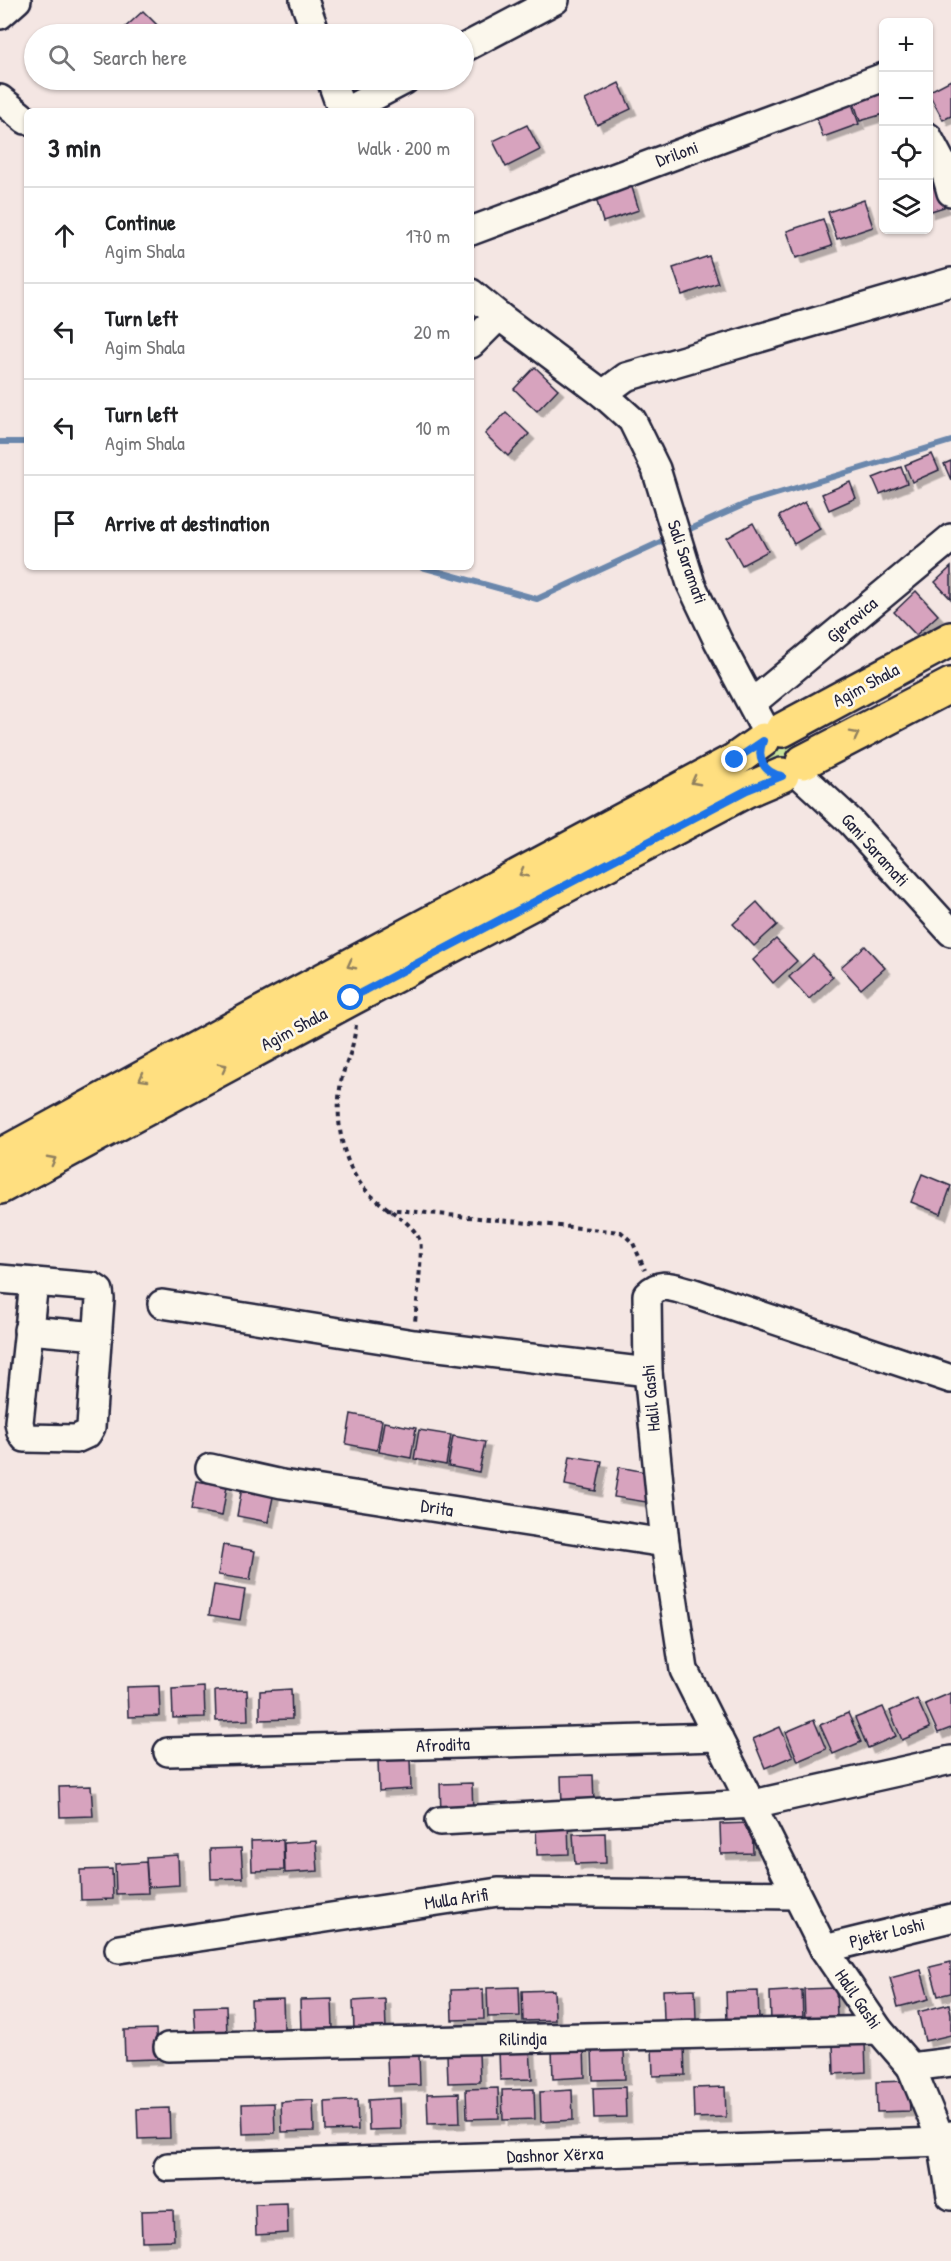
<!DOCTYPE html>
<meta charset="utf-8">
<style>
body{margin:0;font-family:"Patrick Hand",sans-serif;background:#f6f6f6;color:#202124}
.controls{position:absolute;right:18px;top:18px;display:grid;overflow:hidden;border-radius:9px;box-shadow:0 2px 4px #0004}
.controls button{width:54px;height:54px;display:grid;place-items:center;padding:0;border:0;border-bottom:2px solid #e0e0e0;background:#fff;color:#202124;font:30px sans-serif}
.stop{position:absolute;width:18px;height:18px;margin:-14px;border:4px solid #1a73e8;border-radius:50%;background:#fff}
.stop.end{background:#1a73e8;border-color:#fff;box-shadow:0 2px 6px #0008}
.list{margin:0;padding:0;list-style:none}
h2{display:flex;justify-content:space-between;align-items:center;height:78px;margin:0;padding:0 24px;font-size:26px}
h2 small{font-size:20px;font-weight:400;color:#757577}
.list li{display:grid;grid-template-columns:39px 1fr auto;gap:18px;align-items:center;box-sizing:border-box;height:96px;padding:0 24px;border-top:2px solid #e0e0e0}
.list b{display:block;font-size:22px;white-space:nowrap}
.list p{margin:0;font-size:20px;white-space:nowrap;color:#757577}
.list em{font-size:20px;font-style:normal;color:#757577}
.icon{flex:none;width:33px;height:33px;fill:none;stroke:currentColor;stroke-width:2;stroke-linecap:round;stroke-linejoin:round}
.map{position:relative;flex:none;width:951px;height:2261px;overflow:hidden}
.search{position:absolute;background:#fff;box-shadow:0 2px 4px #0004;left:24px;top:24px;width:450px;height:66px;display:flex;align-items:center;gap:15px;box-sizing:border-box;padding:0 21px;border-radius:33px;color:#757577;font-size:22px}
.panel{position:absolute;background:#fff;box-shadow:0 2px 4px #0004;left:24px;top:108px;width:450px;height:462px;border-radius:9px}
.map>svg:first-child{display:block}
.green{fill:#cae49a;stroke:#76836a;stroke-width:1.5}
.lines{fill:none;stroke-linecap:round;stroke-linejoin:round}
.stream{stroke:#6a87ac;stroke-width:6}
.building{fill:#d7a3be;stroke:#22223b;stroke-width:1.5;filter:url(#shadow)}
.minor-casing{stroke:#22223b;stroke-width:32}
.major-casing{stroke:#22223b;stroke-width:38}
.path{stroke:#22223b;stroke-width:4;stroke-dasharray:4.5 4.5;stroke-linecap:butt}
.minor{stroke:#fbf7ec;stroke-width:27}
.major{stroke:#ffdf80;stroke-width:33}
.oneway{stroke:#90805e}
.route{stroke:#1a73e8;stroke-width:8}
.labels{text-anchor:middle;stroke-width:5;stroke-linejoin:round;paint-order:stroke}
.street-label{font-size:18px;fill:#22223b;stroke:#fbf7ec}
</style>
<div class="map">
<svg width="951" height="2261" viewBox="0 0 951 2261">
<defs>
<filter id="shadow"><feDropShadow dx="5.5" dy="5.5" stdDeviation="0" flood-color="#0004"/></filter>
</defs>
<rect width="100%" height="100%" fill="#f4e6e3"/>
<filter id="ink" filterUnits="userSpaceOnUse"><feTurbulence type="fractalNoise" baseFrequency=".0167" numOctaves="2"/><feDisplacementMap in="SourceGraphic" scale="12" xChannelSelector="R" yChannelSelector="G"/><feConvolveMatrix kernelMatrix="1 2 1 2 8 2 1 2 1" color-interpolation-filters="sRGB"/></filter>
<g filter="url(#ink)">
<path class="green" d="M794 740 800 750 798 761 769 763 766 753 767 747Z"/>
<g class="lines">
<g class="stream">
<path d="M0 442H27"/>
<path d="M683 532 750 502 951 441"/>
<path d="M422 567 537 599 671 537"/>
</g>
</g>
<g class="building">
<path d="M143 11 166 34H118Z"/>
<path d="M951 80V116L943 120 928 92Z"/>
<path d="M619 83 631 109 597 125 585 100Z"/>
<path d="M884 84V114L860 121 851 94Z"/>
<path d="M850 98 859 124 823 137 814 110Z"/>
<path d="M527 125 540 150 506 167 493 141Z"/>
<path d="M935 180 944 207 928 212V182Z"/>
<path d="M631 184 639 210 603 222 595 195Z"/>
<path d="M864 200 873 227 837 239 828 212Z"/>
<path d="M823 219 832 246 796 258 787 231Z"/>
<path d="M709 256 718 283 682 295 673 268Z"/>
<path d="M535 367 558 389 537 411 514 389Z"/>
<path d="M506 412 529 434 508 456 485 434Z"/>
<path d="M932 454 939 470 912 482 905 465Z"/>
<path d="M951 461V480L944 464Z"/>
<path d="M901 467 907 483 880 494 873 478Z"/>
<path d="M850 482 856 498 829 510 822 494Z"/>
<path d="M805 502 820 529 794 544 779 516Z"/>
<path d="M753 523 768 551 742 565 727 538Z"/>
<path d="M951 567V599L935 582Z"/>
<path d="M916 591 938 615 916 635 894 612Z"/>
<path d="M757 902 777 925 754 946 733 924Z"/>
<path d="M776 939 797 961 773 983 753 960Z"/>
<path d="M865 946 885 968 861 989 841 967Z"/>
<path d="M813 955 833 977 809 999 789 977Z"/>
<path d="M922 1174 951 1186 941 1214 911 1202Z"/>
<path d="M351 1414 382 1420 377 1450 346 1444Z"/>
<path d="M384 1422 416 1428 411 1458 379 1452Z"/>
<path d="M419 1430 451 1435 446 1465 414 1459Z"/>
<path d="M453 1436 485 1442 479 1472 448 1466Z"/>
<path d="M570 1456 602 1461 596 1491 565 1485Z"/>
<path d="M619 1467 651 1473 646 1502 614 1497Z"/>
<path d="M196 1481 227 1486 222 1516 191 1510Z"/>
<path d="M242 1487 274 1492 268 1522 237 1516Z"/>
<path d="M223 1545 255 1551 250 1580 218 1575Z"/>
<path d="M214 1585 245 1590 240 1620 209 1615Z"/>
<path d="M159 1686 160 1716 128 1717 127 1687Z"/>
<path d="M204 1687 205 1717 173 1718 172 1689Z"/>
<path d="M291 1689 292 1719 260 1720V1691Z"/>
<path d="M247 1690 248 1720 216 1721 215 1691Z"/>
<path d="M951 1693V1728L938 1733 925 1704Z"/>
<path d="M917 1699 930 1728 902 1740 890 1711Z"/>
<path d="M883 1707 896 1736 868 1748 855 1718Z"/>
<path d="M848 1713 861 1742 833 1754 820 1725Z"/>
<path d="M814 1720 826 1749 798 1761 786 1732Z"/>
<path d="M780 1727 793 1756 765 1768 753 1739Z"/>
<path d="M410 1759 411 1789 379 1791 378 1760Z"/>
<path d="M593 1775 594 1805 562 1806 561 1776Z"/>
<path d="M472 1783 473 1813 441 1814 440 1784Z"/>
<path d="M91 1786 93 1816 60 1817 59 1787Z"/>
<path d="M752 1823 753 1853 721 1854 720 1824Z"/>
<path d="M568 1824 569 1854 537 1855 536 1826Z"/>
<path d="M605 1833 606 1863 575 1864 573 1834Z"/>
<path d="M283 1840 284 1870 252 1871 251 1841Z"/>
<path d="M316 1841 318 1871 285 1873 284 1843Z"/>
<path d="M241 1848 243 1878 211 1879 210 1849Z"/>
<path d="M178 1855 179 1885 148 1887 146 1857Z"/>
<path d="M146 1862 148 1893 116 1894 115 1864Z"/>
<path d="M112 1869 113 1899 81 1900 80 1870Z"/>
<path d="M951 1962V1993L938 1996 930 1967Z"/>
<path d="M921 1970 929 1999 898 2007 890 1978Z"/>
<path d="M519 1987 520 2016 488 2017 487 1988Z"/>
<path d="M836 1988 837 2018 805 2019 804 1989Z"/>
<path d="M483 1989 484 2019 452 2020 451 1990Z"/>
<path d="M695 1989 696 2019 664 2020 663 1990Z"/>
<path d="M554 1990 555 2020 523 2021 522 1991Z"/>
<path d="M802 1990 803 2020 771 2022 770 1992Z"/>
<path d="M758 1991 759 2021 727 2022 726 1992Z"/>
<path d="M283 1999 284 2029 252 2030 251 2000Z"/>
<path d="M332 1999 333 2029 301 2030 300 2000Z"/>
<path d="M385 1999 386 2029 354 2030 353 2001Z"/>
<path d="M949 2004 951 2014V2035L925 2041 918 2012Z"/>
<path d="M226 2006 227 2035 196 2037 194 2007Z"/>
<path d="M156 2029 157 2059 125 2060 124 2030Z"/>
<path d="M865 2042 866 2072 834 2074 833 2044Z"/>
<path d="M684 2045 685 2075 653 2076 652 2046Z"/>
<path d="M584 2048 585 2077 553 2079 552 2049Z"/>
<path d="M530 2049 532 2079 500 2080 499 2050Z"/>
<path d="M624 2049 625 2079 593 2080 592 2050Z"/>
<path d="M479 2052 480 2082 448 2083 447 2054Z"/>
<path d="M419 2055 420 2085 388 2086 387 2056Z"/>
<path d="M908 2081 910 2111 877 2112 876 2082Z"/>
<path d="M625 2087 626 2117 594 2118 593 2088Z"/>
<path d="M725 2087 726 2117 694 2118 693 2088Z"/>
<path d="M498 2088 499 2118 467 2119 466 2089Z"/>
<path d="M534 2089 535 2119 503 2120 502 2090Z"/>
<path d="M572 2090 573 2120 541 2122 540 2092Z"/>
<path d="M459 2093 460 2123 428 2124 427 2094Z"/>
<path d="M400 2098 401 2129 369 2130 368 2100Z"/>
<path d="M313 2100 314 2131 282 2132 281 2102Z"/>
<path d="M357 2100 358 2130 326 2131 325 2102Z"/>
<path d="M274 2103 275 2133 243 2134 242 2104Z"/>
<path d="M169 2108 170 2138 138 2139 137 2109Z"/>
<path d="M287 2203 288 2233 256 2235 255 2204Z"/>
<path d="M173 2210 174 2240 142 2241 141 2211Z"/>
</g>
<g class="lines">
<defs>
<g id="minor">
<path d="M304 0 316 34"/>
<path d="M0 15 17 0"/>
<path d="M464 48 555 0"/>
<path d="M331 80 342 111"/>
<path d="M0 99 26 120"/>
<path d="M346 111 405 80"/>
<path d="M928 137 944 167 951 192"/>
<path d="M471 231 884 77"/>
<path d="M471 293 499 316 603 394 632 420 656 469 691 584 718 641 768 735"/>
<path d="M471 344 499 316"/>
<path d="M603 394 626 377 951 282"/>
<path d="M752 703 951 538"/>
<path d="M796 771 851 822 951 932"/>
<path d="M0 1279 93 1287 99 1291 100 1299 91 1427 87 1434 76 1439 25 1438 21 1432 19 1422 34 1282"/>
<path d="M162 1304 414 1344 648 1372"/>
<path d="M28 1330 98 1336"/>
<path d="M951 1379 691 1292C673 1288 661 1280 647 1295L648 1372 665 1543 684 1670 824 1949 879 2030 911 2067 942 2142 951 2196"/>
<path d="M210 1468 282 1484 665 1543"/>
<path d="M168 1752 718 1737"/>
<path d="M440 1821 753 1804 951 1760"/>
<path d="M119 1949 498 1892 796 1895"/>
<path d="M824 1949 951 1918"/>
<path d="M168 2047 879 2030"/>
<path d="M911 2067 951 2062"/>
<path d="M168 2167 942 2142 951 2135"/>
</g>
<g id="major">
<path d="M782 730 951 639"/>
<path d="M803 762 951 685"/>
<path d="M0 1156 258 1015 735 760 763 740"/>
<path d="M0 1187 352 998 747 790 782 775"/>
</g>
</defs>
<use href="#minor" class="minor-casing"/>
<use href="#major" class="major-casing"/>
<g class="path">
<path d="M356 1025C355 1032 354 1040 352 1047 349 1059 343 1070 341 1082 334 1121 342 1171 373 1197 387 1210 413 1222 420 1241 423 1251 416 1308 415 1323"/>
<path d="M387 1209 621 1232 633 1243 645 1270"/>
</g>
<use href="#minor" class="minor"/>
<use href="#major" class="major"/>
</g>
<defs><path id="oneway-chevron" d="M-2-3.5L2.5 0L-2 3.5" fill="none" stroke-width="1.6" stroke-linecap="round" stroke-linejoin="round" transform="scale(1.5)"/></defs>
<g class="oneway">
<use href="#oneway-chevron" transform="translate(855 735) rotate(-27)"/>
<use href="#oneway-chevron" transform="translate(695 781) rotate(152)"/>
<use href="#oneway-chevron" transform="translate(523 873) rotate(152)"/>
<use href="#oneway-chevron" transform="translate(351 965) rotate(152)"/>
<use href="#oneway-chevron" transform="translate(223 1067) rotate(-28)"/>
<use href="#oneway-chevron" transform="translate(143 1078) rotate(151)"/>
<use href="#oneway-chevron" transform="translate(52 1160) rotate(-28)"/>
</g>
</g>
<g class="lines" filter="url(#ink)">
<path class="route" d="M351 998 747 790 782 776C763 773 756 757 763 741L735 760"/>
</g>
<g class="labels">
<g class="street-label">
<text transform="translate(677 154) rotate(-20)" y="6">Driloni</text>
<text transform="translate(687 562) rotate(71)" y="6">Sali Saramati</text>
<text transform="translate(852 620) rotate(-40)" y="6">Gjeravica</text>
<text transform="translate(866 685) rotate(-28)" y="6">Agim Shala</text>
<text transform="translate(875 850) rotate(48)" y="6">Gani Saramati</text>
<text transform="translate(294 1029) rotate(-28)" y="6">Agim Shala</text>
<text transform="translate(651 1398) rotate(-95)" y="6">Halil Gashi</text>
<text transform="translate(437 1508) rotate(9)" y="6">Drita</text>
<text transform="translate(443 1745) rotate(-2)" y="6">Afrodita</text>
<text transform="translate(456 1899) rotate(-8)" y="6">Mulla Arifi</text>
<text transform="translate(887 1933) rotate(-14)" y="6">Pjetër Loshi</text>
<text transform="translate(858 1999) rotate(56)" y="6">Halil Gashi</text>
<text transform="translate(523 2039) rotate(-1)" y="6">Rilindja</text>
<text transform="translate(555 2155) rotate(-2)" y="6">Dashnor Xërxa</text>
</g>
</g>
</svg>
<div class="controls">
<button>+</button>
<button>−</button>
<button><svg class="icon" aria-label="locate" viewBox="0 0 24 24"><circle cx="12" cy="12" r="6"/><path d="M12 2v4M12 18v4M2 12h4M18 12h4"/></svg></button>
<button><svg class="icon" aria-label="layers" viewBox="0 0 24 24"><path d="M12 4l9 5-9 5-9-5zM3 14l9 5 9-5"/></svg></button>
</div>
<div class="stop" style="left:351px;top:998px"></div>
<div class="stop end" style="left:735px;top:760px"></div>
<div class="search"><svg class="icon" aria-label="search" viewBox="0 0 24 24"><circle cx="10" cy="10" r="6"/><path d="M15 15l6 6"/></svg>Search here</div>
<section class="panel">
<h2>3 min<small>Walk · 200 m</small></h2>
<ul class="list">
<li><svg class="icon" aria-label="ahead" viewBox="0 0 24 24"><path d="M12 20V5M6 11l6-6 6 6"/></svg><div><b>Continue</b><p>Agim Shala</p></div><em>170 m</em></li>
<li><svg class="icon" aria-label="left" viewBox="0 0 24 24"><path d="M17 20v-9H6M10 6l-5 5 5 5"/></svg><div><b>Turn left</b><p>Agim Shala</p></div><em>20 m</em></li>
<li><svg class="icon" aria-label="left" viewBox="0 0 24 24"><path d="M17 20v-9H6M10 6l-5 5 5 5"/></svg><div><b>Turn left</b><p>Agim Shala</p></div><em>10 m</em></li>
<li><svg class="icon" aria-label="arrive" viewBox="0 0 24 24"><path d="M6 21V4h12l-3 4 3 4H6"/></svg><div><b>Arrive at destination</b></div></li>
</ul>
</section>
</div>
